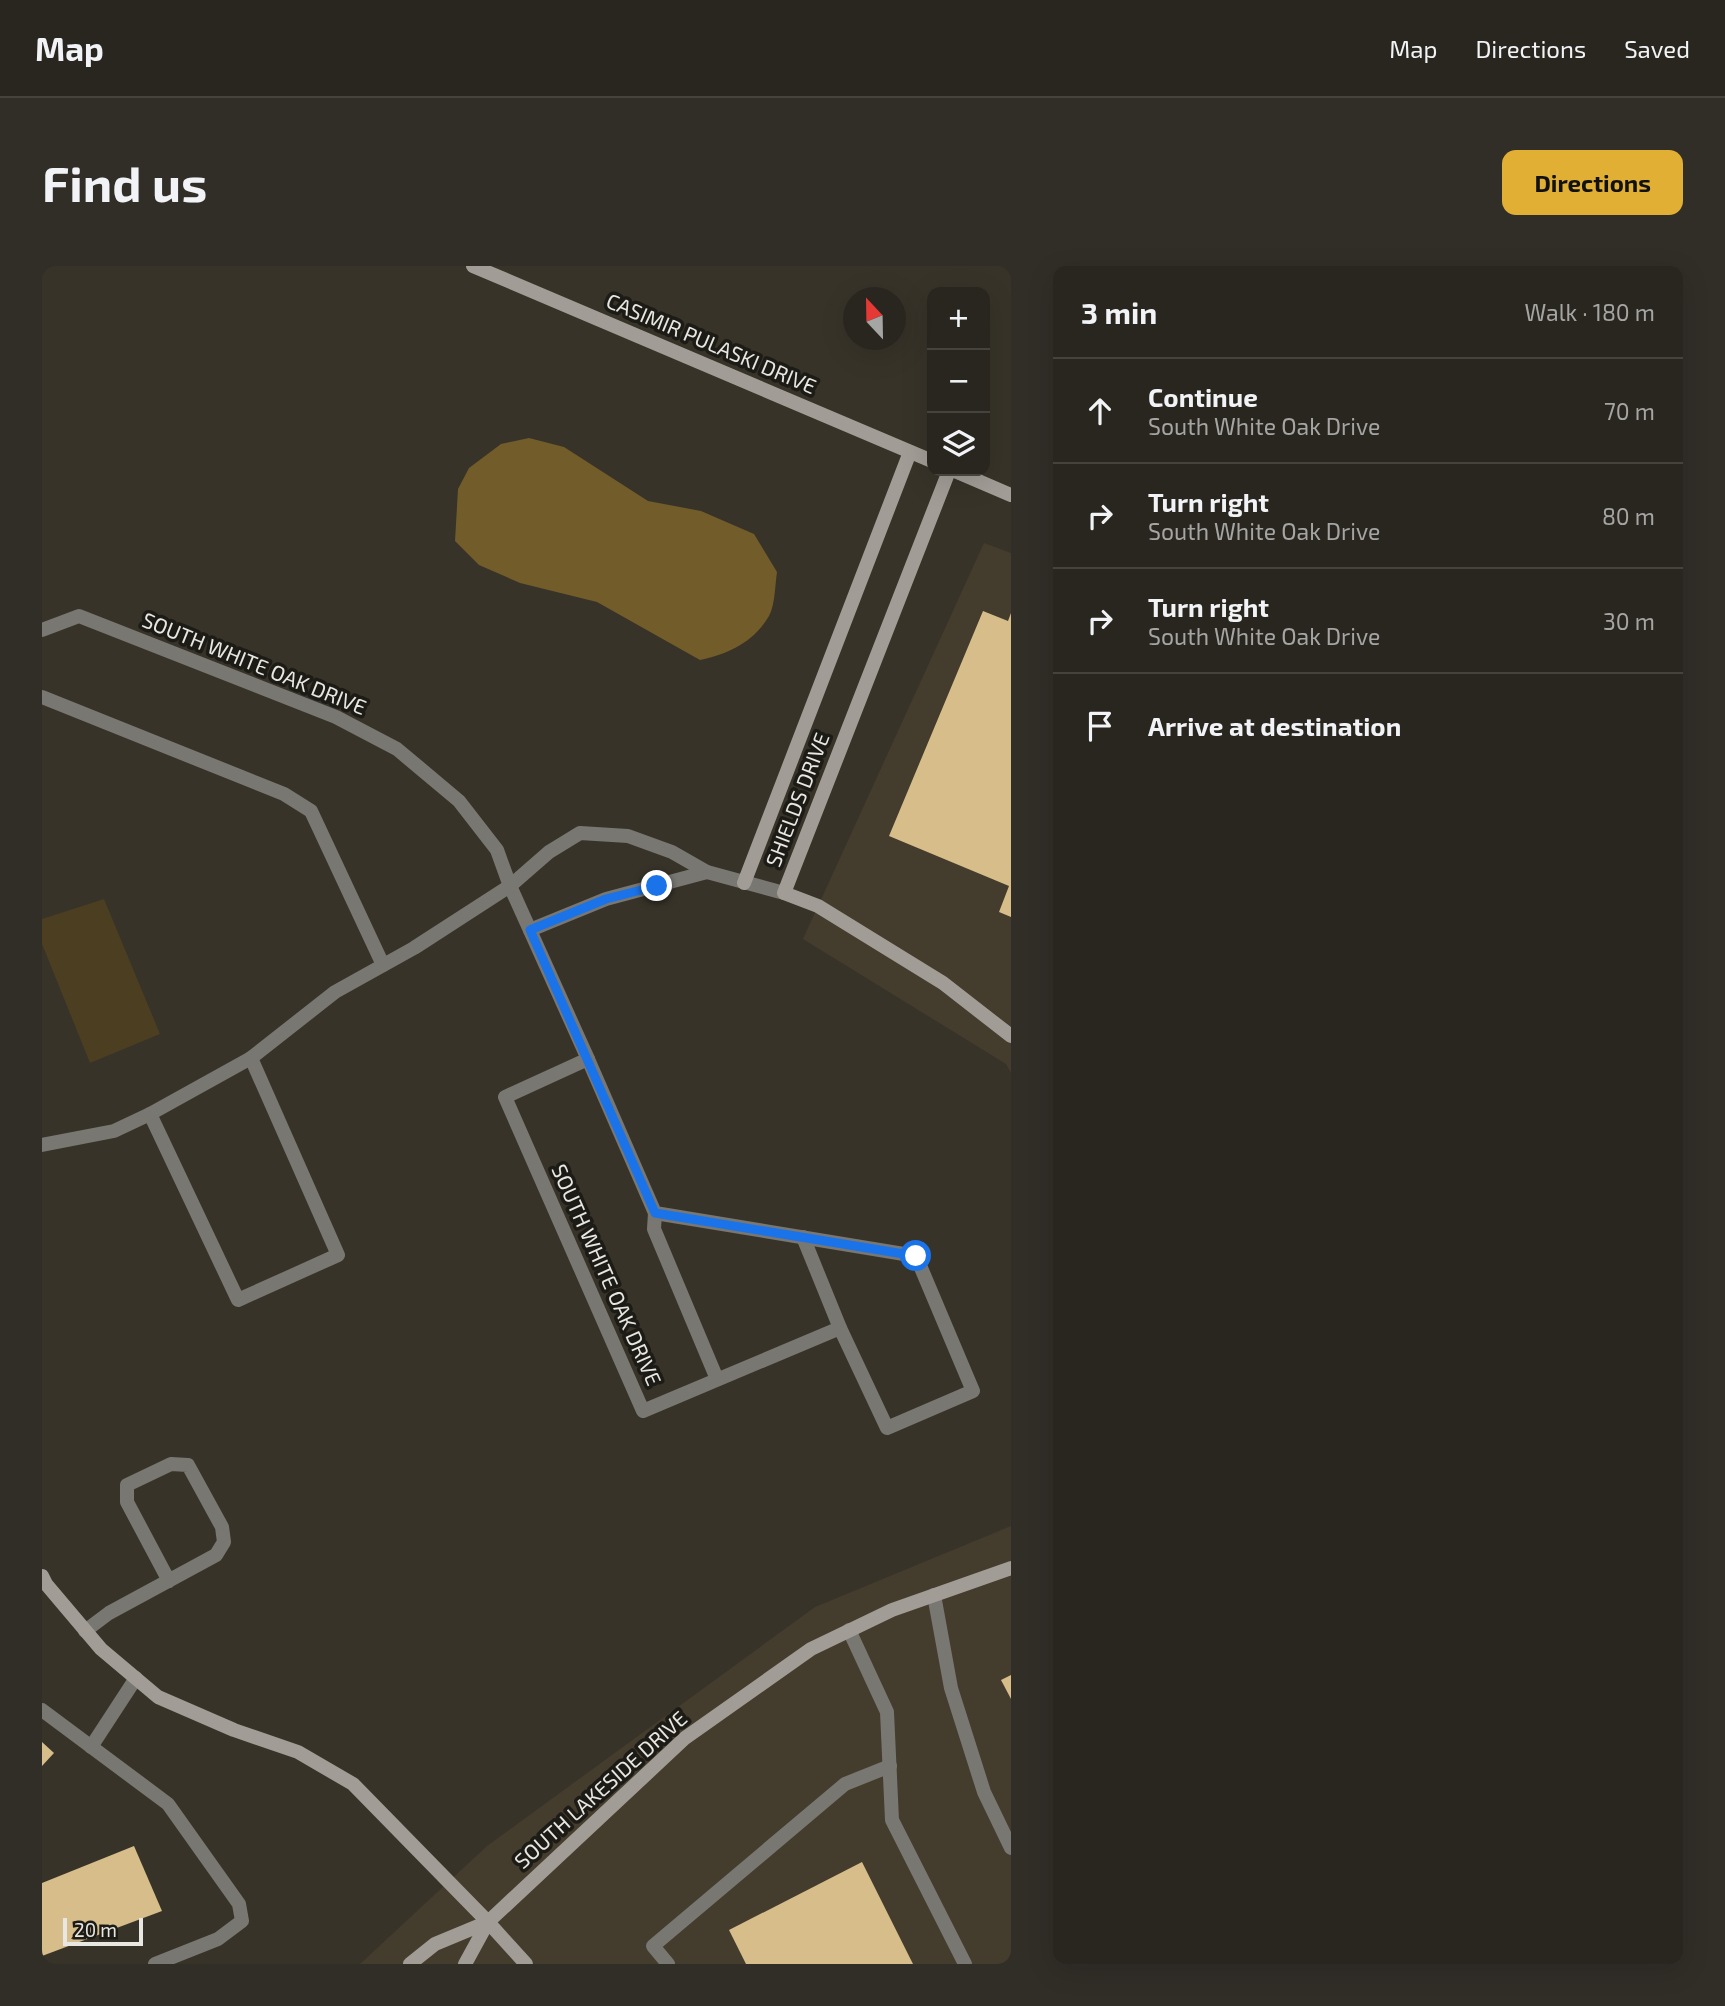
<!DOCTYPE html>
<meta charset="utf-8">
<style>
body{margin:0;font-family:"Exo 2",sans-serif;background:#312e28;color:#f1f3f6}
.controls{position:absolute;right:21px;top:21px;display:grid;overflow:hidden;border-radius:14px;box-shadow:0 7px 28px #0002}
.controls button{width:63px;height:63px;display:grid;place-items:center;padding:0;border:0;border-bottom:2px solid #45433d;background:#29261f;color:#f1f3f6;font:35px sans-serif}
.compass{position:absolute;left:801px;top:21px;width:63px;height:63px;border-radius:50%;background:#29261f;box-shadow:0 7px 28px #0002;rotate:338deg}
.scale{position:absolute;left:21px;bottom:18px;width:80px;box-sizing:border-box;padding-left:7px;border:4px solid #e9e7e1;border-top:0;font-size:19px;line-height:24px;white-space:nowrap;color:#e9e7e1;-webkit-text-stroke:5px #1d1b16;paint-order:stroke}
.stop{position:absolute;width:21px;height:21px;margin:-16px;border:5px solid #1a73e8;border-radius:50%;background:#fff}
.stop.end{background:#1a73e8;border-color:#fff;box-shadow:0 2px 7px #0008}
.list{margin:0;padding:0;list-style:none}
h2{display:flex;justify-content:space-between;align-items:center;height:91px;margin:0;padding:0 28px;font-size:30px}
h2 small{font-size:23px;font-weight:400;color:#a5a5a4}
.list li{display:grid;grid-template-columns:46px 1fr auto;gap:21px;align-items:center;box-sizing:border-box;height:105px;padding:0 28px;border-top:2px solid #45433d}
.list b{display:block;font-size:26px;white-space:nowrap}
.list p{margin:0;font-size:23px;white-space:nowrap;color:#a5a5a4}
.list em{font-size:23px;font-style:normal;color:#a5a5a4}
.icon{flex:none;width:38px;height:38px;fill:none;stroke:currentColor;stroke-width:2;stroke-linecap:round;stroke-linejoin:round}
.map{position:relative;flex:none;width:969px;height:1698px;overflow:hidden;border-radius:14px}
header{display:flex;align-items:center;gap:42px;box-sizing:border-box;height:98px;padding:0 35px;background:#29261f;border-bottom:2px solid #45433d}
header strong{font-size:33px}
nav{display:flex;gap:38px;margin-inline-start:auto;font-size:24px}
.intro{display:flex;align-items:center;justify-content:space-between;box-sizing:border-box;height:168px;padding:0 42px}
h1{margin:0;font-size:49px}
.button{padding:18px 32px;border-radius:14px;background:#e1af34;color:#111;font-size:24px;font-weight:700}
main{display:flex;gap:42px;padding:0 42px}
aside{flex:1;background:#29261f;border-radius:14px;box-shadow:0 7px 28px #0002}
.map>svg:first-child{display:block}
.built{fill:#443c2d}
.green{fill:#4c3e21}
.water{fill:#725c2a}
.building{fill:#d6bd8a}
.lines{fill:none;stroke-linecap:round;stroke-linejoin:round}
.lane{stroke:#797772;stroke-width:14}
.street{stroke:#797772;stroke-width:14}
.secondary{stroke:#a19d96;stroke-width:14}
.route{stroke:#1a73e8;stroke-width:9}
.labels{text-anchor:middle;stroke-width:7;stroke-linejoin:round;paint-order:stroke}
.street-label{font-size:21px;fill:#e9e7e1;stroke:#1d1b16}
</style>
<header>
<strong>Map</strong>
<nav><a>Map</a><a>Directions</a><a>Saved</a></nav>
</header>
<div class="intro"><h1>Find us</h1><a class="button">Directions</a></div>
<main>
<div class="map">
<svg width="969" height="1698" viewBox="0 0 969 1698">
<rect width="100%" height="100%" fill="#373329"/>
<g class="built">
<path d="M942 277 969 287V807L964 798 761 673Z"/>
<path d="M969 1260V1698H318L445 1580 773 1341Z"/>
</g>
<path class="green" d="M62 633 118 768 48 797 0 678V653Z"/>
<path class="water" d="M487 172 522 181 606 235 659 245 712 268 735 306C733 319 733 339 727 350 711 377 686 388 658 394L555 336 478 317 437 299 413 275 416 223 427 202 459 178Z"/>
<g class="building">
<path d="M941 345 966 355 969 347V651L957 646 967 620 847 570Z"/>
<path d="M969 1409V1433L959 1414Z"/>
<path d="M0 1476 12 1487 0 1500Z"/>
<path d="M92 1580 120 1645 0 1690V1617Z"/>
<path d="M820 1596 871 1698H704L687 1664Z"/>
</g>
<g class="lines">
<g class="lane">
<path d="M613 947 612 963 675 1113"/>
<path d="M761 971 798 1062"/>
<path d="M892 1329 909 1422 942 1526 969 1582"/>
<path d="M807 1364 845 1446 850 1554 923 1698"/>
<path d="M43 1365 67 1347 174 1289 182 1276 180 1261 146 1199 129 1198 85 1219V1236L127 1315"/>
<path d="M0 1444 126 1538 197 1638 200 1655 176 1673 113 1698"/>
<path d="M49 1481 94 1412"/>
<path d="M626 1698 611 1680 803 1518 848 1500"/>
</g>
<g class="street">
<path d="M0 364 37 350 294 451 355 483 417 535 455 584 468 620 546 793"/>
<path d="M0 431 242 528 269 545 341 699"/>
<path d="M488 664 564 633 665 606"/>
<path d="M546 793 613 947 874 990 931 1125 845 1162 798 1062 601 1145 463 831Z"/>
<path d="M108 848 196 1034 296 989 209 792"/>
<path d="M0 879 72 865 108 848 209 792 293 726 372 682 468 620 507 586 538 567 586 570 630 586 665 606 742 627"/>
</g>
<g class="secondary">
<path d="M431 0 890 195"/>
<path d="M907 205 742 627 776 640 901 717 969 770"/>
<path d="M913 205 969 229"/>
<path d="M702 617 868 186"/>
<path d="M0 1310 4 1318 59 1383 116 1431 192 1464 256 1486 311 1518 446 1656 484 1698"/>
<path d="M368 1698 393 1678 446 1656"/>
<path d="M423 1698 446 1656 643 1472 769 1383 850 1344 969 1302"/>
</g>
</g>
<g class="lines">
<path class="route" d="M615 620 564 633 488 664 613 947 874 990"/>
</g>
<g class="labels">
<g class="street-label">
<text transform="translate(669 78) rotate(23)" y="7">CASIMIR PULASKI DRIVE</text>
<text transform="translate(212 398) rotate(22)" y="7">SOUTH WHITE OAK DRIVE</text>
<text transform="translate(756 534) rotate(-69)" y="7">SHIELDS DRIVE</text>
<text transform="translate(564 1009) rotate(66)" y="7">SOUTH WHITE OAK DRIVE</text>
<text transform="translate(559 1524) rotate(-42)" y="7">SOUTH LAKESIDE DRIVE</text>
</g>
</g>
</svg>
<div class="controls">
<button>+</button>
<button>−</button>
<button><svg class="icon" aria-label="layers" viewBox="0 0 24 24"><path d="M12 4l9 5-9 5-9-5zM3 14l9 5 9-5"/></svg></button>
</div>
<svg class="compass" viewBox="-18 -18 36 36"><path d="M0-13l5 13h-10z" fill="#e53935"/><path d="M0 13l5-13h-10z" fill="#a5a5a4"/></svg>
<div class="scale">20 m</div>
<div class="stop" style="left:874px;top:990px"></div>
<div class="stop end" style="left:615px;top:620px"></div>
</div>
<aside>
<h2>3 min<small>Walk · 180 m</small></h2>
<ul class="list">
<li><svg class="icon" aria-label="ahead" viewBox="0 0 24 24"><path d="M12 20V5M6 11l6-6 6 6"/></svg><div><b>Continue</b><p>South White Oak Drive</p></div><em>70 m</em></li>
<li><svg class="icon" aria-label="right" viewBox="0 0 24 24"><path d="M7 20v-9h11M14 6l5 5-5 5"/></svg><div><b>Turn right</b><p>South White Oak Drive</p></div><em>80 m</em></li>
<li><svg class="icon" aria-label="right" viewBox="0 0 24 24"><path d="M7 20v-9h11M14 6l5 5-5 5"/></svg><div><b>Turn right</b><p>South White Oak Drive</p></div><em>30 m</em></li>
<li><svg class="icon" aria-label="arrive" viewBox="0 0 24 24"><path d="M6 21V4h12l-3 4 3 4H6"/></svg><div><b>Arrive at destination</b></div></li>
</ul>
</aside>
</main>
